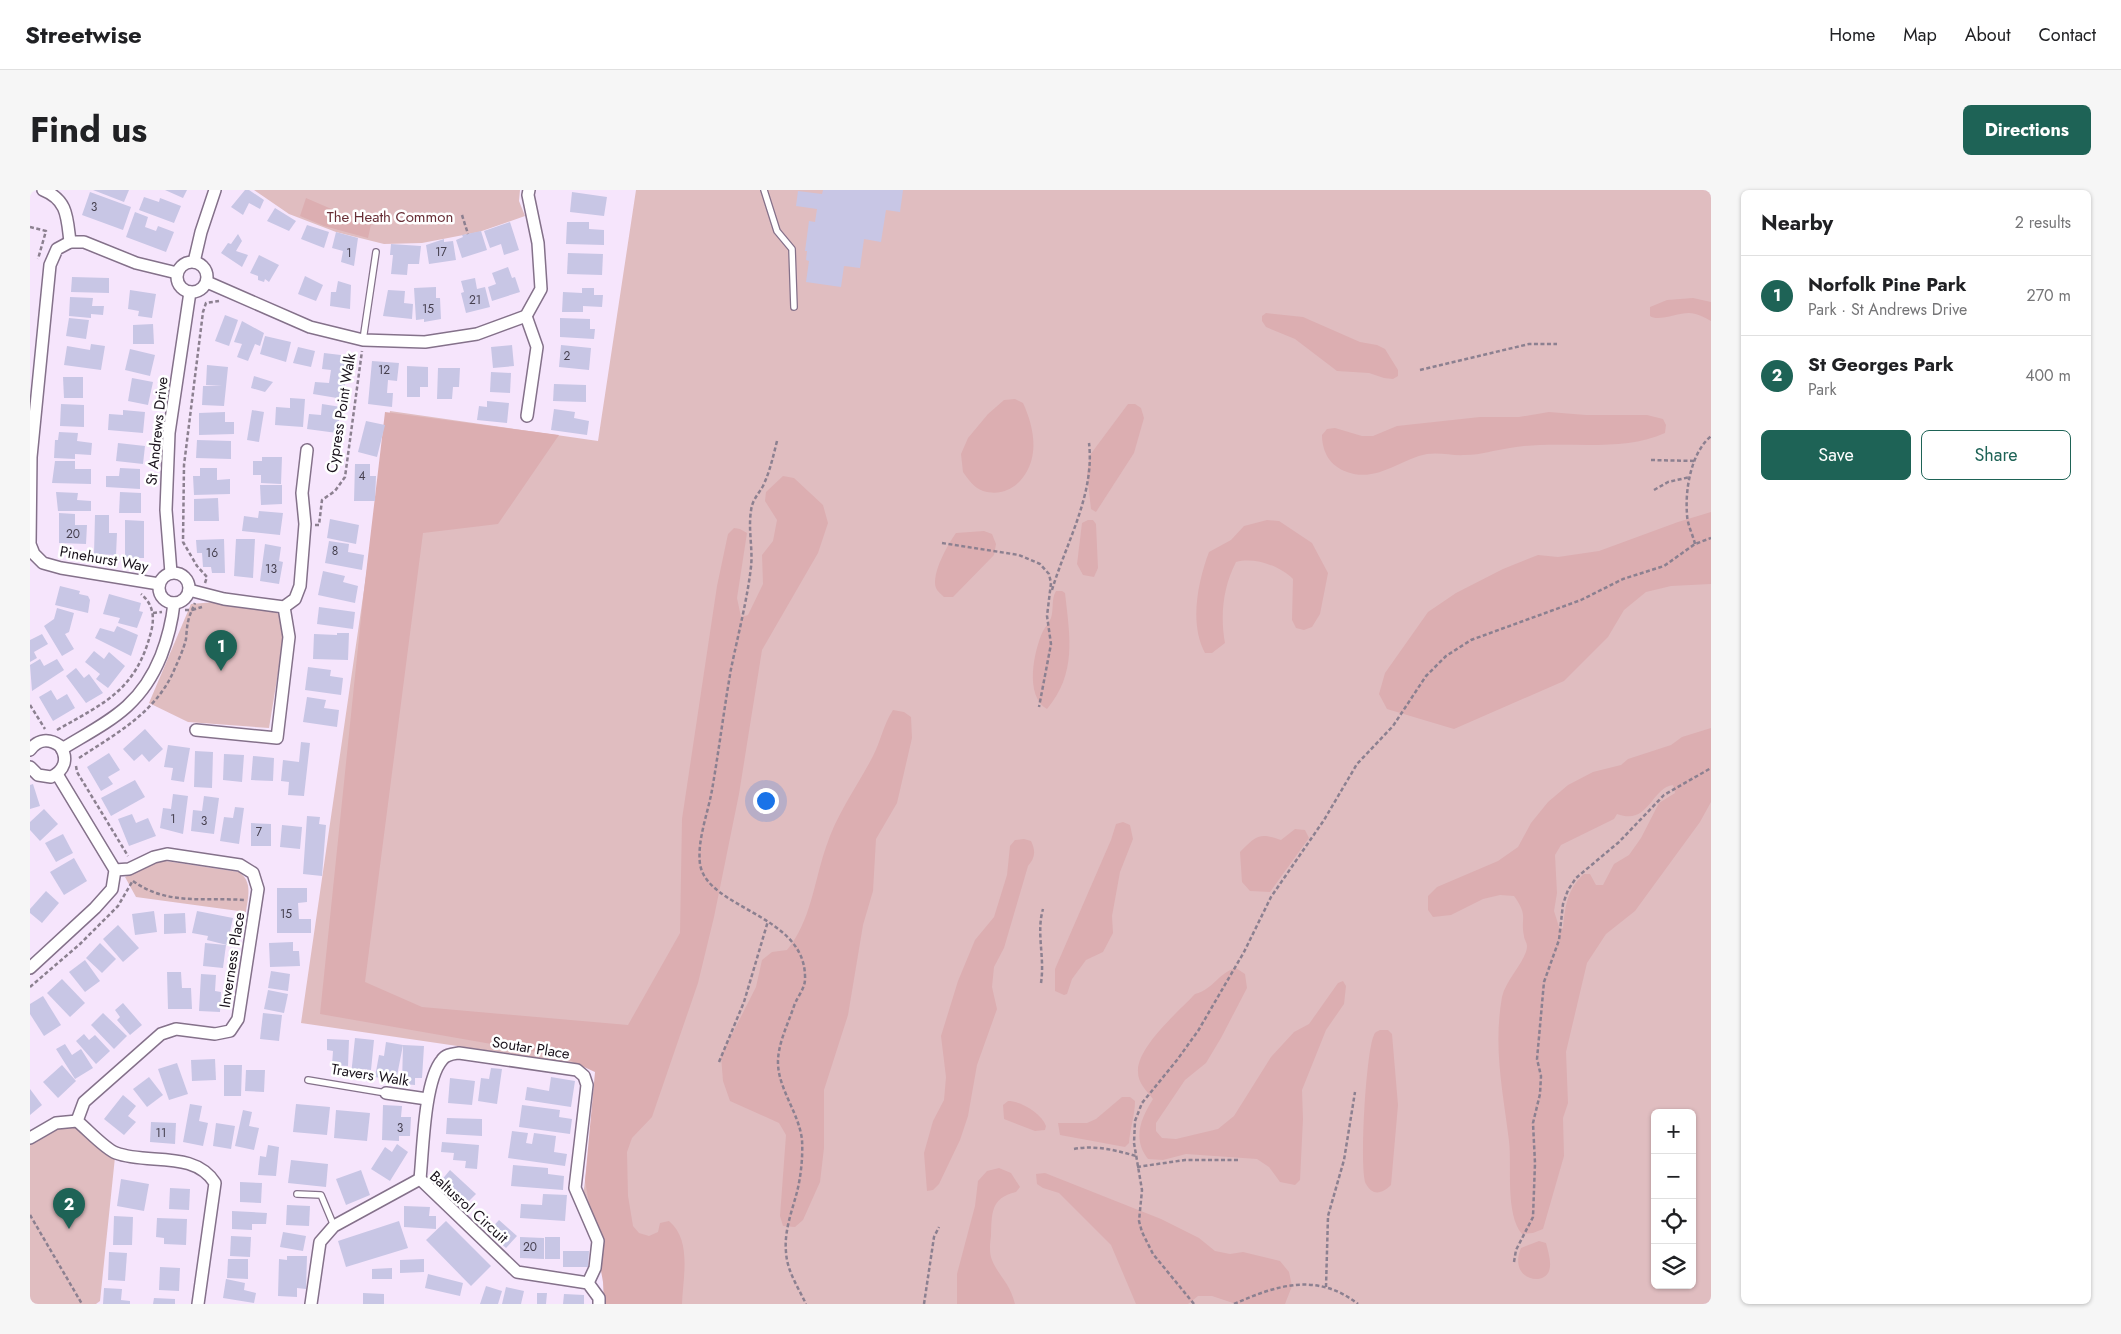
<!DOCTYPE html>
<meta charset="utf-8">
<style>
body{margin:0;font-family:Jost,sans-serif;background:#f6f6f6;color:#202124}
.controls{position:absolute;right:15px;bottom:15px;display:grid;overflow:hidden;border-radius:8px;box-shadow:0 1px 4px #0004}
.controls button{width:45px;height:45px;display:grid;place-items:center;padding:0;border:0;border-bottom:1px solid #e0e0e0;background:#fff;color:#202124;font:25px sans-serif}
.you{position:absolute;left:735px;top:610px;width:18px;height:18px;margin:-12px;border:4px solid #fff;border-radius:50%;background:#1a73e8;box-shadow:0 0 0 8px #1a73e833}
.badge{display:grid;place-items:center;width:32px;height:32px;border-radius:50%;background:#1e6356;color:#fff;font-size:16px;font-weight:700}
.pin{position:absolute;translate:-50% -41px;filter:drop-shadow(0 1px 2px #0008)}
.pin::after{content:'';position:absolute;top:26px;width:18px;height:15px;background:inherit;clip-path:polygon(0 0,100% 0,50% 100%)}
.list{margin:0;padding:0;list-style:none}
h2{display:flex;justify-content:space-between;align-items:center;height:65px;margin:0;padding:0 20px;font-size:21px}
h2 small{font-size:16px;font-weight:400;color:#757577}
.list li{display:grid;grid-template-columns:32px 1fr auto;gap:15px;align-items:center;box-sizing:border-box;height:80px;padding:0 20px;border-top:1px solid #e0e0e0}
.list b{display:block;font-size:19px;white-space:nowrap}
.list p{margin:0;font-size:16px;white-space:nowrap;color:#757577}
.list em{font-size:16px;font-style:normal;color:#757577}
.actions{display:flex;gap:10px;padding:15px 20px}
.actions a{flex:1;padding:11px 0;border:1px solid #1e6356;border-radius:8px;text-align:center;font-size:18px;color:#1e6356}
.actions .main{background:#1e6356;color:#fff}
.icon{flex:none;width:28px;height:28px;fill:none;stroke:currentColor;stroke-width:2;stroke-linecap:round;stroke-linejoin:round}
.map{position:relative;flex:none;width:1681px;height:1114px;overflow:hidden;border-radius:8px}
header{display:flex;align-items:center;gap:30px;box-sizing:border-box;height:70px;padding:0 25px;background:#fff;border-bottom:1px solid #e0e0e0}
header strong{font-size:24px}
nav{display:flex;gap:28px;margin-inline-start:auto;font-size:18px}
.intro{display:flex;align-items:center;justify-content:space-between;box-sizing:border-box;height:120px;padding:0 30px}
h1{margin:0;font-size:35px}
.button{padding:12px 22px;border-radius:8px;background:#1e6356;color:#fff;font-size:18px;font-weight:700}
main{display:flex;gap:30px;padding:0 30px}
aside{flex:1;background:#fff;border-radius:8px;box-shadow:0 1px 4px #0004}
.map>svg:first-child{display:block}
.green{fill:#e0bdc0;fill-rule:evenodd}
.forest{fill:#dcaeb1;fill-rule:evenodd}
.building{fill:#c8c6e5}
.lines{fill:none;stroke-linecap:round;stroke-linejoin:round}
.service-casing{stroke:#84718a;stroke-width:8}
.minor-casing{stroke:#84718a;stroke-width:14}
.path{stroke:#8c8090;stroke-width:2.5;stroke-dasharray:4 2.5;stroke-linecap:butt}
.service{stroke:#fff;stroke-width:5.5}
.minor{stroke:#fff;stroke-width:11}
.labels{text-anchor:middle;stroke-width:5;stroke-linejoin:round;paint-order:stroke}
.number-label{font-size:12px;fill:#453f4e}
.park-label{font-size:15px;fill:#682e36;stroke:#fff}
.street-label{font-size:15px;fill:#19121b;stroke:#fff}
</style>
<header>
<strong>Streetwise</strong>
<nav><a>Home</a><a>Map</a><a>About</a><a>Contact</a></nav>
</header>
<div class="intro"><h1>Find us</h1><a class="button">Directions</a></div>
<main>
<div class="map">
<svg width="1681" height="1114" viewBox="0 0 1681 1114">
<rect width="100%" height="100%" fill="#f6e5fc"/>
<g class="green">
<path d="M224 0H490L489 11 495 26 449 42 392 53 354 54 306 42 259 24Z"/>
<path d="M606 0H1681V1114H581L553 1006 570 877 271 833 360 221 568 251ZM1625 923H1662V1095H1625Z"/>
<path d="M185 412 245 420 251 428 255 440 239 538 158 532 119 513 161 414Z"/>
<path d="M129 670 209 682C223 692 218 707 216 722L106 707 95 687Z"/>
<path d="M30 934H43L85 967 70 1111 66 1114H0V953Z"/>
</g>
<g class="forest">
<path d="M276 8 313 24 342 30 338 48 294 36 270 26Z"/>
<path d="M1663 108 1681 112V131C1674 127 1666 123 1659 123 1647 123 1628 132 1620 126V117L1637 110Z"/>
<path d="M1236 123 1273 127 1330 152 1347 155 1355 159 1368 180V186L1363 189 1354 188 1339 183 1307 181 1265 149 1236 137 1232 131V126Z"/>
<path d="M985 209 993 213C1000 228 1005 246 1003 262 1000 288 979 309 953 301 944 298 938 289 933 282L931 264 938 248 958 224 974 210Z"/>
<path d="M1098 214H1105L1111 218 1114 228 1104 263 1066 322 1061 319 1057 284 1060 265Z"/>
<path d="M355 222 529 245 468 334 393 343 335 792 392 817 598 835 650 743 652 629 687 396 698 344 704 338 710 339 717 343 707 408 711 427 718 425 733 394 732 365 743 351 747 330 735 311 736 302 753 286 764 288 793 315 798 333 788 363 732 460 709 604 684 727 668 793 622 927 602 948 597 962 598 1006 603 1036 609 1043 619 1046 628 1042 630 1033 639 1031C662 1050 653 1087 652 1114H574L573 1092 555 991 565 882 530 866 290 824 333 409Z"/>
<path d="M1519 222 1556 225H1617L1633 229 1636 235 1635 243C1589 264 1529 249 1480 258 1464 260 1452 265 1435 265 1423 266 1410 262 1397 264 1370 269 1347 293 1317 282 1300 276 1292 262 1292 245L1297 239 1305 238 1332 246H1343L1367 236 1450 227H1489Z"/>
<path d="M1681 322V394L1641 396 1616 402 1594 420 1578 447 1534 491 1424 539 1357 519 1349 504 1355 483 1398 422 1426 403 1473 379 1508 365 1528 367 1569 361 1648 332Z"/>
<path d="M1058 330H1063L1066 334 1068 378 1064 387 1053 385 1047 374 1052 333Z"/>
<path d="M1237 330 1249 331 1282 353 1298 383 1290 424 1282 437 1274 440 1266 438 1262 430 1263 389C1250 376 1225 367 1206 372 1193 397 1190 426 1195 453L1182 463H1175C1159 434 1168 391 1179 362L1201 350 1214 336Z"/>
<path d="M954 341 962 344 966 354 964 365 923 407H914C911 404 907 401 906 398 901 384 918 354 926 343Z"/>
<path d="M1026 401H1032L1035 403C1040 447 1047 483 1017 519 994 506 1004 460 1013 441 1015 437 1019 433 1021 428 1024 419 1021 409 1026 401Z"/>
<path d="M863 520 874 522 881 527 882 548 867 613 846 649 843 701 833 735 818 825 794 900V958L790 992 773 1030 765 1037 753 1036 750 1026 756 945 749 933 700 911 693 891 691 866 726 797 732 770 742 762 757 760C781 731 784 692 796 657 807 623 827 597 843 566 851 551 853 535 863 520Z"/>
<path d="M1681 538V612L1670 632 1605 721 1576 744 1557 773 1536 862 1538 913 1533 928 1534 966 1513 1039 1503 1043 1492 1044C1475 1024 1482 976 1479 951 1473 901 1463 858 1472 807 1476 789 1497 770 1497 756 1497 753 1494 749 1494 746 1490 727 1499 727 1484 706L1470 705 1453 709 1421 725 1403 727 1398 720V706L1407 697 1468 671 1488 657 1501 633 1518 612 1538 595 1563 582 1591 575 1598 569 1641 555 1652 547ZM1643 595 1645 603 1629 613 1611 648 1599 665 1584 674 1573 695H1566L1560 684H1554C1537 699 1535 717 1533 738L1530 740 1524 721 1527 703 1525 665 1531 655 1584 629 1587 624C1619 636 1621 598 1643 595Z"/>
<path d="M1093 632 1100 635 1103 649 1090 682 1082 726 1083 743 1073 762 1056 770 1042 789 1037 804 1034 805 1025 801V779L1081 650 1086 634Z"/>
<path d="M1265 639 1275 640 1279 648 1240 702 1220 701 1212 692 1210 662C1226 646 1229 642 1251 650Z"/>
<path d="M994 649 1001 651C1006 661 1005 668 998 676L974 758 964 777 962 797 967 819 947 875 938 926 930 950 909 994 903 1000 897 1001 894 963 903 931 914 910 916 887 911 846 928 791 945 750 964 727 977 685 980 656 985 650Z"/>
<path d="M1206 778 1215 784 1217 798 1191 848 1176 873 1155 890 1126 933V941L1132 948 1146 949 1188 939 1204 926 1241 867 1264 842 1279 834 1308 793 1313 791 1316 796 1314 814 1296 840 1272 900 1273 929 1270 990 1265 995 1250 992 1239 977 1227 969 1156 964 1133 970 1118 969C1102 949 1111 928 1123 909 1116 900 1108 893 1108 882 1106 858 1149 821 1165 804 1184 799 1188 783 1206 778Z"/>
<path d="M1350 840H1358L1362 844 1368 915 1361 995C1353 1003 1343 1007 1336 994 1329 980 1336 860 1344 845 1345 842 1346 842 1350 840Z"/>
<path d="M1092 907H1100L1105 911C1105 925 1100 939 1099 953L1095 957 1030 945 1028 933H1057L1066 929Z"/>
<path d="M978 911C991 911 1011 923 1016 936L1015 940 1005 941 974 929 973 915Z"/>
<path d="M969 978 981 983 990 997 986 1002C960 1008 962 1024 961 1046 960 1053 959 1063 962 1070 969 1087 979 1091 985 1114H927V1084L945 1016 948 991 957 981Z"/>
<path d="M1015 983 1131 1029 1169 1048 1185 1061 1200 1064 1213 1062 1250 1071 1259 1082 1262 1096 1255 1114H1206L1182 1106H1168L1158 1114H1106L1081 1055 1029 1003 1013 998 1007 994 1006 984Z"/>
<path d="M1509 1051 1516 1053C1518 1061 1522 1073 1519 1081 1513 1097 1478 1089 1491 1058Z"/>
</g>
<g class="building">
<path d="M63 0H99L94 12Z"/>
<path d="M135 0H157L153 8Z"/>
<path d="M215 0H219L234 10 230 19 219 13 213 25 201 17Z"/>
<path d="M793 0H873L870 22 856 20 851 52 834 49 830 78 814 76 811 97 776 92 779 71 776 70 777 61H775L779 31 785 32 787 19 766 16 768 1 792 4Z"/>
<path d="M60 2 101 17 93 40 52 25Z"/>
<path d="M542 2 577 7 574 26 540 22Z"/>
<path d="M114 7 129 12 130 8 151 16 144 33 109 20Z"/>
<path d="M245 18 266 31 259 41 237 31Z"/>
<path d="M105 22 118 27 115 37 126 41 128 36 144 42 136 62 96 47Z"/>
<path d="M480 32 489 60 474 65 471 54 460 58 454 41Z"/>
<path d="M537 32H559V39L574 40V55L536 54Z"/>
<path d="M277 35 299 42 294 58 271 49Z"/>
<path d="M451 41 457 60 432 68 426 50 433 47 432 45Z"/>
<path d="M306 42 328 48 324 76 311 72 313 61 302 58Z"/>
<path d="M208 44 212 51 206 61 218 65 212 77 191 63 198 53 201 54Z"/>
<path d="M414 49V52L423 51 426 70 399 74 396 55Z"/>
<path d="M361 54 391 56 389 74H378L377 85 361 84 363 65H360Z"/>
<path d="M538 63 573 64 572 85 537 84Z"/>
<path d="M229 65 249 75 239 92 235 89 234 92 228 90V86L220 83Z"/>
<path d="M478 77 482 88 485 87 490 102 462 111 458 97 466 94 462 83Z"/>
<path d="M275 86 293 95 286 111 268 104Z"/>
<path d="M42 87 79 88V103L41 102Z"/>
<path d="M445 88 447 99 455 97 460 117 436 123 431 103 434 102 431 91Z"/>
<path d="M308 91 321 95 320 119 300 116 301 102H306Z"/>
<path d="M406 97V108H410L411 129 394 132V129L386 130 384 98Z"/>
<path d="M552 98H564V105H573L572 117 553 116V122H532L533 102 552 103Z"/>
<path d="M100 100 126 104 122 128 108 126 109 121 98 119Z"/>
<path d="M358 100 375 101 374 113 383 114 382 129 353 126Z"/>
<path d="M40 107 63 108 62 116H74L73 125 61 124V128L39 126Z"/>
<path d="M195 125 208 130 199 156 185 151Z"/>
<path d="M39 128 59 130 56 149 36 146Z"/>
<path d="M530 128 560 129V139H565L564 149 530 147Z"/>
<path d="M212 131 234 143 230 156 225 154 218 171 207 167 212 154 204 152Z"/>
<path d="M123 134 124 154H103V135Z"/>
<path d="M235 146 261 152 256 172 230 164Z"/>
<path d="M61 154 75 156 71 180 34 175 37 156 60 160Z"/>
<path d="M482 155 484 176 463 178 461 157Z"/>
<path d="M531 155 561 158 559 180 529 177Z"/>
<path d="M268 157 285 161 281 177 263 173Z"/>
<path d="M100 159 125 165 120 186 95 180Z"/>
<path d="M294 163 319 166 313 209 283 204 285 192 299 193 301 180 292 179Z"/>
<path d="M342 171 369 173 367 191 358 190 357 203H363L362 217 338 214Z"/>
<path d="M177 175 198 177 194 216 172 215 173 196H192L176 195Z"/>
<path d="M377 176 398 177V197H390V207H377Z"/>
<path d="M408 178H430L429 197H423L422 209H407Z"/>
<path d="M461 182 481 183 480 203 460 202Z"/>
<path d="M224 186 243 192 235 202 221 198Z"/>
<path d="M33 187H53V208H34Z"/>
<path d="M102 188 123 192 118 215 98 211Z"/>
<path d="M524 194 556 195V212L523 211Z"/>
<path d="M260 208 275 209 273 237 245 235 246 217 260 218Z"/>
<path d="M457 211 479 213 477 233 447 230 449 216 457 217Z"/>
<path d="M31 214 54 215V237L30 236Z"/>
<path d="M292 214 311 217 307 243 277 239 279 224 291 225Z"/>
<path d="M524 219 545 222 544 228 559 231 557 245 521 240Z"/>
<path d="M93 220 115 222 113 243 78 240 79 224 93 225Z"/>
<path d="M222 220 234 222 229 252 217 250Z"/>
<path d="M195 222V232H204V244L169 245V223Z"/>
<path d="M336 231 355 235 347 267 328 262Z"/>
<path d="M29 242 48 243 47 251 62 253 61 265 45 264V269L24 268 25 250H28Z"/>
<path d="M167 250 201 251V269L166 268Z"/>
<path d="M88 253 115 256 113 274 86 271Z"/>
<path d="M232 267H252L251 294 231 293V285H223V271H232Z"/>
<path d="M25 271H45V279H61V294L22 293Z"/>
<path d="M325 274H340V286H346L345 311H324Z"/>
<path d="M90 278 110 279V299L76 297V286H89Z"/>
<path d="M170 278H187V290L200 289V304L164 305 163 286H170Z"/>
<path d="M230 295H252V314L231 315Z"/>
<path d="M26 302 48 303 47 310 61 311V321H28Z"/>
<path d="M90 302 111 303V323H89Z"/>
<path d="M188 308 189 331H164V309Z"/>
<path d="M229 321 253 323 250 345 212 341 214 326 228 328Z"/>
<path d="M29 323 45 324V335H57L56 354 29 353Z"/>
<path d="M65 325H79V343H87L86 365 64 364Z"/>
<path d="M300 329 329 335 326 354 297 348Z"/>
<path d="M95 330 114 331V368H95Z"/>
<path d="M194 349 195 383H182L181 377H173L172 363H167L166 350Z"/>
<path d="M206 349H225L223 388 204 386Z"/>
<path d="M299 351 319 354 318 362 334 365 332 380 295 373Z"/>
<path d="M235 354 251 357 249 371 253 372 249 394 230 391Z"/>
<path d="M293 381 315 386 313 392 328 396 325 413 288 405Z"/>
<path d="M30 396 50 401 49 404 58 406 60 410 58 423 25 415Z"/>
<path d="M79 404 111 413 109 421 113 422 107 438 88 433 90 428 73 424Z"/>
<path d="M289 417 325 422 323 439 287 434Z"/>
<path d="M27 418 44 423 39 442 35 444 44 459 32 466 14 436 24 429Z"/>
<path d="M87 436 108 445 101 466 65 448 70 438 84 442Z"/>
<path d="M307 443H319L318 470 283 469 284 444 307 445Z"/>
<path d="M12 444 18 454 4 462 7 468 0 472V450Z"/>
<path d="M64 461 74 469 79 462 95 476 78 498 66 489 70 484 55 472Z"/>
<path d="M10 469 14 476 27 469 34 480 2 501 0 475Z"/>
<path d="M278 477 301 480 300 486 313 488 311 505 275 500Z"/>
<path d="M46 478 54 488 59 484 73 503 56 513 36 486Z"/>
<path d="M21 500 27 510 37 504 45 518 23 531 9 507Z"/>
<path d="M277 507 296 510 294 518 309 520 307 537 273 532Z"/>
<path d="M115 539 133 559 119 572 112 564 104 571 93 559Z"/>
<path d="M271 552 280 553 274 606 258 605 259 592 251 591 253 570 269 572Z"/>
<path d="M138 555 160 558 154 592 141 590 143 578 134 577Z"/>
<path d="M165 561 183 562 182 598 164 597Z"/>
<path d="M79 563 90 580 78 587 83 594 71 601 57 577Z"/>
<path d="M194 564 214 565 212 592 193 590Z"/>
<path d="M223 566 244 568 243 591 221 590Z"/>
<path d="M105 590 115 607 81 626 71 608Z"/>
<path d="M3 594 10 616 0 619V595Z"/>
<path d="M143 604 158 606 153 644 130 638 133 618 141 619Z"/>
<path d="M174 606 189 608 184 644 161 641 163 620 172 621Z"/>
<path d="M205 617 214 618 209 654 190 651 194 627 203 628Z"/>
<path d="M14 619 28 634 10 651 0 640V632Z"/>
<path d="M102 624 106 633 118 628 126 646 99 656 88 629Z"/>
<path d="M277 626 290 627 289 634 296 635 292 686 273 684Z"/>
<path d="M221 633 241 634V656H221Z"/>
<path d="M252 635 272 637 270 659 250 657Z"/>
<path d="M33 644 43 663 26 672 15 653Z"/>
<path d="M44 668 57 691 34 705 20 682Z"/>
<path d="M247 698H277V712L268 713 269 729H281V743H247Z"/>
<path d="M16 701 29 713 12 733 0 723V719Z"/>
<path d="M124 721 127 742 105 745 102 724Z"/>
<path d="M167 721 203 728 197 755 177 750 178 746 162 743Z"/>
<path d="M155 723 156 743 134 744V724Z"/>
<path d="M88 735 109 758 93 772 73 749Z"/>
<path d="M263 752V761H269L270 776 240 777 239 753Z"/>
<path d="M70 753 86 769 72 783 56 768Z"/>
<path d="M175 753 196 755 193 778 173 776Z"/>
<path d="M55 770 70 791 55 802 39 782Z"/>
<path d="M241 781 260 784 258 801 238 798Z"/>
<path d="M137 782H151L152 798H161L162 819H138Z"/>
<path d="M171 784 186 785 185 801 191 802 190 822 169 821Z"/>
<path d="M32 789 55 813 40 827 17 803Z"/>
<path d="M238 800 258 804 254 823 234 819Z"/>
<path d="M13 806 31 835 14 846 0 824V814Z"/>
<path d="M93 813 112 835 100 845 87 830 90 827 85 820Z"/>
<path d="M73 823 97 846 84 859 61 835Z"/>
<path d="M233 823 252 825 249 851 230 849Z"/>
<path d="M54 844 59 850 65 845 80 861 66 874 46 851Z"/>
<path d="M325 848 344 850 341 880 331 879V886L321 885Z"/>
<path d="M297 849 319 850 318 876 302 875 303 861 297 860Z"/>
<path d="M356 852 373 855 366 891 345 887 349 865 354 866Z"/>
<path d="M35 854 42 865 51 859 63 878 45 889 26 859Z"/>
<path d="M373 855 394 856 392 888H385V895L372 894Z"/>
<path d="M185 869 186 890 162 891 161 870Z"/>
<path d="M147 873 158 904 139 910 128 879Z"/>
<path d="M32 875 46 891 28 908 13 892Z"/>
<path d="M194 875H212L211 906H194Z"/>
<path d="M461 878 472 879 467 914 448 911 451 888 459 889Z"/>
<path d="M216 880H235L234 902 215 901Z"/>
<path d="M119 887 133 905 117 917 103 899Z"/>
<path d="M521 887 545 891 541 917 495 910 497 897 519 901Z"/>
<path d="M420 888 445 891 442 915 418 913Z"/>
<path d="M0 899 12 915 0 925Z"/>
<path d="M93 905 106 916 98 926 106 932 94 945 74 929Z"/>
<path d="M160 914 172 916 169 931 178 933 173 956 153 952Z"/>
<path d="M266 914 300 917 297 945 263 942Z"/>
<path d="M353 915 372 916 371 927H381L380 946H369V951L352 950Z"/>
<path d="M492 915 530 920 529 927 542 929 540 944 489 937Z"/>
<path d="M213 920 222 922 219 936 229 938 224 960 205 956Z"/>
<path d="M306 920 340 923 337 951 304 948Z"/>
<path d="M417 928 452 929V946L416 944Z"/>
<path d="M121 932 146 933 145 954 120 952Z"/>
<path d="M186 933 205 936 201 959 183 956Z"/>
<path d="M482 941 498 943 496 953 502 954 504 943 526 946 524 962 537 964 535 976 478 968Z"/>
<path d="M412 952 449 955 447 979 435 978 436 971 423 970 424 963 411 962Z"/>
<path d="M367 954 378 962 360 991 341 979 355 957 362 962Z"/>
<path d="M238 955 249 957 246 986 228 985 230 966 236 967Z"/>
<path d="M261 970 298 974 296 997 258 993Z"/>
<path d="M483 975 518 978V984L534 986 533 1000 481 996Z"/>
<path d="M331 980 340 1005 316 1015 306 989Z"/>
<path d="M420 980 446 1004 435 1015 410 992Z"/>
<path d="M91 989 119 994 114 1021 87 1016Z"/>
<path d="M210 992 232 993 231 1013 210 1012Z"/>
<path d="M140 998 160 999 159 1020 139 1019Z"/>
<path d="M513 1004 537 1005 535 1031 490 1028 491 1014 512 1015Z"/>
<path d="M257 1015 280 1016 279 1036 256 1035Z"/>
<path d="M374 1016 400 1017 399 1026H406V1039L374 1037Z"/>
<path d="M202 1021 237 1023 236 1034H222V1040L202 1039Z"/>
<path d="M84 1026 103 1027 102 1055H83Z"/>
<path d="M127 1028 157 1029 156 1055 134 1054V1048L126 1047Z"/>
<path d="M469 1030 487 1046 476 1058 458 1042Z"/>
<path d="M369 1031 378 1058 316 1077 308 1051Z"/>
<path d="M416 1031 461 1076 441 1096 396 1050Z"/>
<path d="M253 1042 276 1046 273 1061 250 1057Z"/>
<path d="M201 1046 221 1047 220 1067 200 1066Z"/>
<path d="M490 1047 514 1048V1069L490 1068Z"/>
<rect x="515" y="1047" width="15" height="22"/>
<path d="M533 1061H559L558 1077H533Z"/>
<path d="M79 1062 97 1063 95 1091 78 1090Z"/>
<path d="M257 1066H277L276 1099 267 1098V1107L248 1106 249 1069 257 1070Z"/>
<path d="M198 1069H218V1089L197 1088Z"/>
<path d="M394 1069V1082L370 1083V1070Z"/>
<path d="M130 1077 150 1078 149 1101 129 1100Z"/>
<path d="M362 1078V1089H342V1079Z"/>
<path d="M398 1084 433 1093 430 1106 395 1098Z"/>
<path d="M196 1089 215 1093 214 1100 226 1103 224 1113 193 1108Z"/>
<path d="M456 1096 472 1101 468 1114H450Z"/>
<path d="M476 1097 494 1101 491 1114H472Z"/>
<path d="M74 1098 92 1099 91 1110 100 1111V1114H73Z"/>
<path d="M333 1103 354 1104V1114H333Z"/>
<path d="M507 1103H517L516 1114H507Z"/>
<path d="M534 1104 554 1105V1114H533Z"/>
<path d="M124 1108 145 1109V1114H123Z"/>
</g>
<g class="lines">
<defs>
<g id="service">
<path d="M734 0 747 41 762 59 764 117"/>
<path d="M333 150 346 62"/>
<path d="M278 890 356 903"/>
<path d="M267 1004 291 1005 304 1036"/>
</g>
<g id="minor">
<path d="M13 0C38 10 37 28 40 52"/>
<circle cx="162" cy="87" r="15"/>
<path d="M164 72 171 42 185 0"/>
<path d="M177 92 280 137 333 150 395 152 447 144 496 126 511 99 508 53 498 5 499 0"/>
<path d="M496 126 507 157 497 226"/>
<circle cx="144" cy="398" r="15"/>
<path d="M141 383 136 320 139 243 160 102"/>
<path d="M129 394 31 378 13 373 4 364 0 354 1 267 20 75 27 59 40 52H54L106 73 147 83"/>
<path d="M159 400 194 409 254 417 265 409 270 396 275 334 272 303 277 260"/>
<path d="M166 540 247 548 259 447 254 417"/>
<path d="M32 559C78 531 110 518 131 466 138 448 142 432 144 413"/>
<path d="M0 560C8 549 19 548 30 556 39 569 34 581 21 587L8 585 0 577"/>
<path d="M0 778 65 718 82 699 85 680 27 584"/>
<path d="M356 903 397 909"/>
<path d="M47 931 54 912 131 844 146 839 185 844 200 841 208 829 228 699 223 683 210 675 137 664 124 667 99 679 85 680"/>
<path d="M0 948 26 933 47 931C57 939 75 959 86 963 118 975 164 960 185 993L168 1114"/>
<path d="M390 989C393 961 394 891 412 870 416 864 423 864 429 863L547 880 554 886 557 895 545 998 568 1051 565 1078 558 1093"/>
<path d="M281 1114 290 1052 304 1036 390 989 487 1082 558 1093 569 1108V1114"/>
</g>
</defs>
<use href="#service" class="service-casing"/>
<use href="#minor" class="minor-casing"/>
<g class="path">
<path d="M432 25 438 44"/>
<path d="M0 37 16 41 8 69"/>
<path d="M1390 180 1499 154H1527"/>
<path d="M747 251C743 267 740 281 733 296 728 305 722 310 721 321 718 339 723 359 721 377 717 411 708 445 701 479 694 519 689 560 682 600 678 623 667 650 670 674 677 719 774 724 775 786 776 798 768 805 764 816 758 834 749 851 748 870 747 898 769 922 772 950 773 966 771 986 767 1002 762 1021 754 1041 756 1062 757 1081 768 1097 776 1114"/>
<path d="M1621 270 1666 271"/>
<path d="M1624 300 1638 292 1660 287"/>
<path d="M285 335H289L292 310 305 301 315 287 332 161"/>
<path d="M912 353 989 365 1010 374 1019 384 1021 393 1017 426 1021 454 1009 517"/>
<path d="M1665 354C1663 345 1657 334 1657 324 1655 299 1661 263 1681 246"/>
<path d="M175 393 177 387 167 376 153 352 154 275 173 122 176 113 189 111"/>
<path d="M1022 400C1036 353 1065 304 1059 253"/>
<path d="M155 420H162L165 413"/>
<path d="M123 423 132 422"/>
<path d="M0 515 15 539"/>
<path d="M27 540C76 512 106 500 121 442 125 427 123 414 111 404"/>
<path d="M49 568C87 543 127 522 145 478 149 469 154 458 156 449 157 438 157 431 162 420L172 417"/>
<path d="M46 576 47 582 98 666"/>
<path d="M103 691C138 716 174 707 214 710"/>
<path d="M1011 793C1015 767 1006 743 1013 719"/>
<path d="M0 797 50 754 88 716 102 692"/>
<path d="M689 872 714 812 738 731"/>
<path d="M1044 959C1065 955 1085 960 1106 966"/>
<path d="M1107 977 1155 970H1208"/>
<path d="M0 1025 52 1114"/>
<path d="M1484 1072 1486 1060 1503 1027 1505 973 1503 933 1510 904 1511 886 1507 869 1514 792 1529 750 1533 714 1538 700 1546 688 1589 652 1634 605 1681 578"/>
<path d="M1296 1097 1298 1026 1314 970 1325 902"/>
<path d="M894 1114 904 1047 909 1037"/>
<path d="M1164 1114 1123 1064 1112 1042 1109 1031 1112 1000 1104 953 1105 931 1112 913 1147 870 1168 841 1214 762 1241 707 1294 630 1327 574 1363 536 1396 486 1416 466 1441 450 1551 410 1593 389 1634 376 1665 354 1681 348"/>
<path d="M1204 1114C1247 1095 1287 1082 1328 1114"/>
</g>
<use href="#service" class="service"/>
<use href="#minor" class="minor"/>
</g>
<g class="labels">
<g class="number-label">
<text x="64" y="21">3</text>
<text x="411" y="66">17</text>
<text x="319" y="67">1</text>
<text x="445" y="114">21</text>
<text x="398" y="123">15</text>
<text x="537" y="170">2</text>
<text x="354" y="184">12</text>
<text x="332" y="290">4</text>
<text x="43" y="348">20</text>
<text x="305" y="365">8</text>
<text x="182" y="367">16</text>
<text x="241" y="383">13</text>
<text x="143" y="633">1</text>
<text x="174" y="635">3</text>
<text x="229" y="646">7</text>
<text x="256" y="728">15</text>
<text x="370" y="942">3</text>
<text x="131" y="947">11</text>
<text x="500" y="1061">20</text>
</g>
<g class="park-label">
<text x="360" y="32">The Heath Common</text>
</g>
<g class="street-label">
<text transform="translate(311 223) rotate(-81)" y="5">Cypress Point Walk</text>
<text transform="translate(127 241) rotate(-84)" y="5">St Andrews Drive</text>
<text transform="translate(74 369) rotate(10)" y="5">Pinehurst Way</text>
<text transform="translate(202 770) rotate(-81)" y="5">Inverness Place</text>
<text transform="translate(501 858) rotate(9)" y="5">Soutar Place</text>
<text transform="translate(340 885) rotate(9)" y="5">Travers Walk</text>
<text transform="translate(439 1017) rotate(42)" y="5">Baltusrol Circuit</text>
</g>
</g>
</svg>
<div class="controls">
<button>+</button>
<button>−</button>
<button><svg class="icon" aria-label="locate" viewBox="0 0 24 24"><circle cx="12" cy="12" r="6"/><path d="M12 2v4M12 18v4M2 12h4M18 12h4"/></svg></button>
<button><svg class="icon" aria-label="layers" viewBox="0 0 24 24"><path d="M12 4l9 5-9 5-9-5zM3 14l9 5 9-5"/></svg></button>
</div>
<div class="you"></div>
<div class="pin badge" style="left:191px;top:481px">1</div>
<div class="pin badge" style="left:39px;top:1039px">2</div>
</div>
<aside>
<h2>Nearby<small>2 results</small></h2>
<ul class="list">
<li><span class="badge">1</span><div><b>Norfolk Pine Park</b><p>Park · St Andrews Drive</p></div><em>270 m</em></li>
<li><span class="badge">2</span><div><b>St Georges Park</b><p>Park</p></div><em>400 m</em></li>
</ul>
<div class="actions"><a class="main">Save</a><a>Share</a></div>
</aside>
</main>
